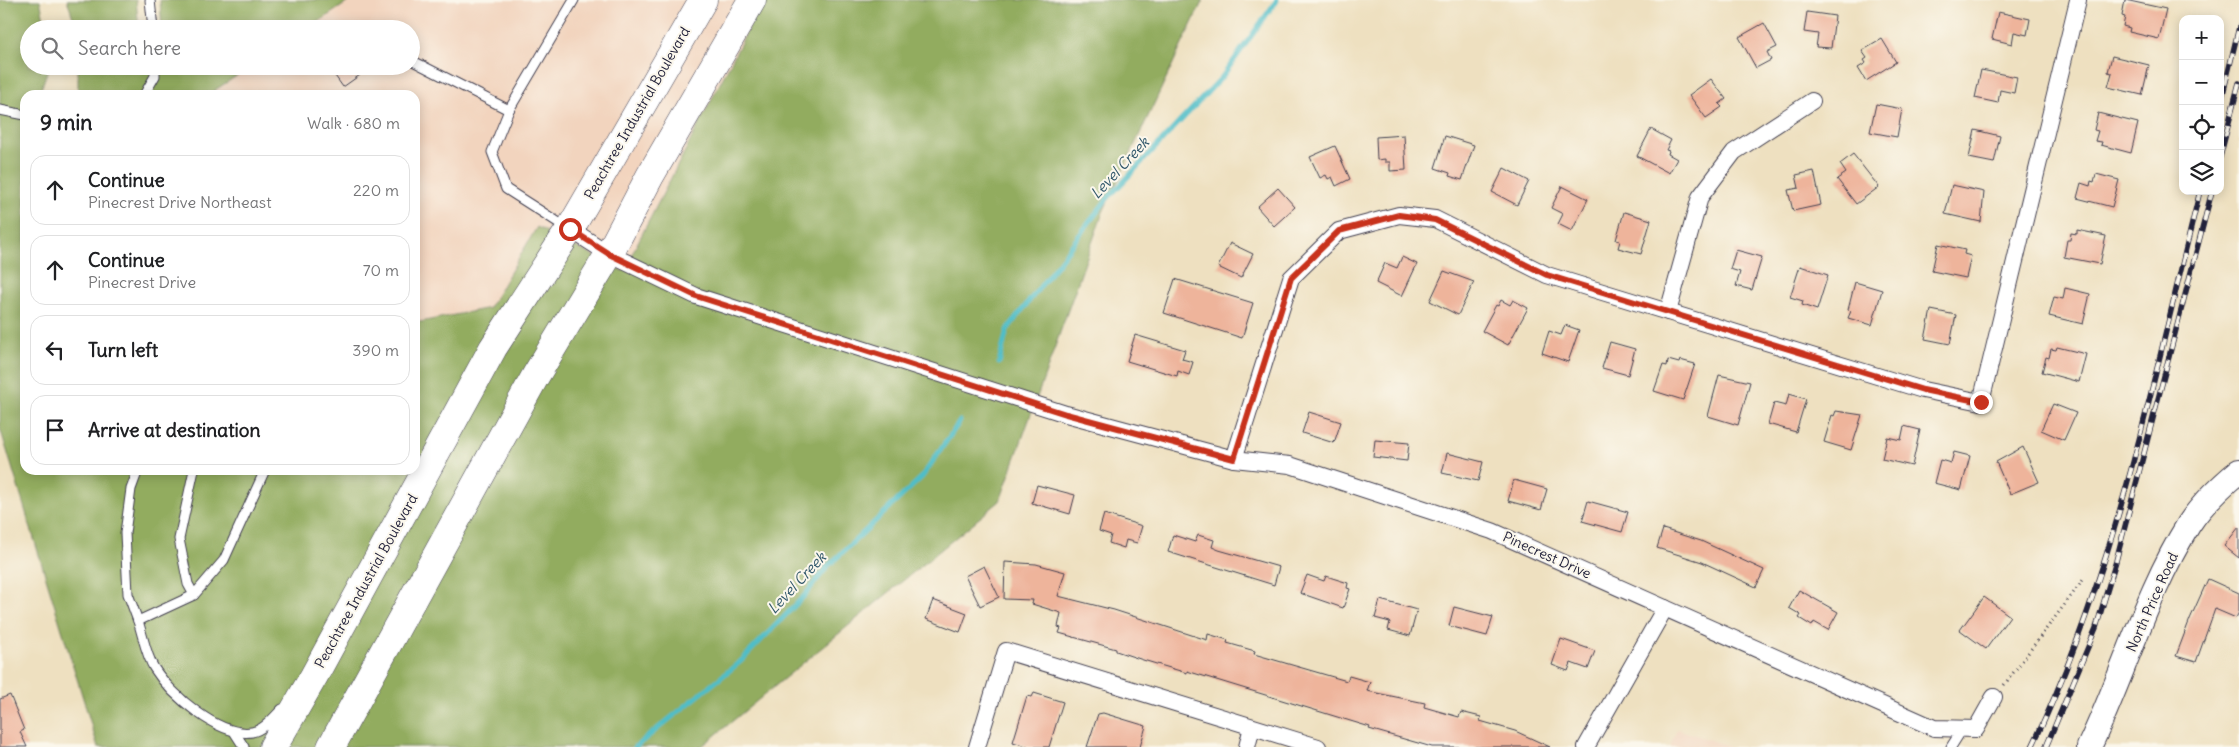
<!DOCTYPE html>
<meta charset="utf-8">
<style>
body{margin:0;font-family:Delius,sans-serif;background:#f2f2f2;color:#202124}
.controls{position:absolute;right:15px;top:15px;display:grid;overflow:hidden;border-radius:10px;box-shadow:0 2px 12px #0003}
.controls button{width:45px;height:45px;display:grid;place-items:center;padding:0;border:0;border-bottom:1px solid #e0e0e0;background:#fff;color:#202124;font:25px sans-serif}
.stop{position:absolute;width:15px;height:15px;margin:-11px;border:4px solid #c8321e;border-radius:50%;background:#fff}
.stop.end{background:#c8321e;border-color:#fff;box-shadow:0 1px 5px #0008}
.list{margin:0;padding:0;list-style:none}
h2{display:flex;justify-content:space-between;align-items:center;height:65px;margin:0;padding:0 20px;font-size:21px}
h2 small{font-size:16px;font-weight:400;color:#757577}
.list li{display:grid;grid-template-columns:32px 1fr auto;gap:15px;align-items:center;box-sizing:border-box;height:70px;margin:0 10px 10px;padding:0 10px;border:1px solid #e0e0e0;border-radius:15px}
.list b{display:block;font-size:19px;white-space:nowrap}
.list p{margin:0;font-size:16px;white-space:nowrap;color:#757577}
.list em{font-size:16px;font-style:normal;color:#757577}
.icon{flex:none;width:28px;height:28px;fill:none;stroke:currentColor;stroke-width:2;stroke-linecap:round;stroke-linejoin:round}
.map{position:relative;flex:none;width:2239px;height:747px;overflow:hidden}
.search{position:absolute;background:#fff;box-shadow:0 2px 12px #0003;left:20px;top:20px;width:400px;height:55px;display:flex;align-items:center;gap:12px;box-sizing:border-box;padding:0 18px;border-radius:28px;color:#757577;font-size:19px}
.panel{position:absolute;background:#fff;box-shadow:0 2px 12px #0003;left:20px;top:90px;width:400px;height:385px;border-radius:15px}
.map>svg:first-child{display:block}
.built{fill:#f2d4be}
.forest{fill:#92ac5f;stroke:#5a674d}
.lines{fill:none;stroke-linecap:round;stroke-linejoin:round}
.stream{stroke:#50bdc8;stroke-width:5}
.building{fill:#eeb49b}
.lane-casing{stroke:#413e4f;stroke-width:11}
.street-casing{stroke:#413e4f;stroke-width:18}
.secondary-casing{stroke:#413e4f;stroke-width:26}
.highway-casing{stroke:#413e4f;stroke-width:29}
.path{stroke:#413e4f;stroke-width:3;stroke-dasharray:1 4;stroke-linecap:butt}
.lane{stroke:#fff;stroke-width:9}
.street{stroke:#fff;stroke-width:16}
.secondary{stroke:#fff;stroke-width:24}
.highway{stroke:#fff;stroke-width:28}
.rail-casing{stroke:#22223b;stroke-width:5.5}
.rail{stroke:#fbf7ec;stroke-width:4;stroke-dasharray:11;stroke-linecap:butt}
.route{stroke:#c8321e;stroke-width:6}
.labels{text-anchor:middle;stroke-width:4;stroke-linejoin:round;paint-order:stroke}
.street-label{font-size:14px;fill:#22223b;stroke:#fbf7ec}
.water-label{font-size:15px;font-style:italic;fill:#32586c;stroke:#fbf7ec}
</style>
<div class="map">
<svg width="2239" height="747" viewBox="0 0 2239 747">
<rect width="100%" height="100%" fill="#fbf7ec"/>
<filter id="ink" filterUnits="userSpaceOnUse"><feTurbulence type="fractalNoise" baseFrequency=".02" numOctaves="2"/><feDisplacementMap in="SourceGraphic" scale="10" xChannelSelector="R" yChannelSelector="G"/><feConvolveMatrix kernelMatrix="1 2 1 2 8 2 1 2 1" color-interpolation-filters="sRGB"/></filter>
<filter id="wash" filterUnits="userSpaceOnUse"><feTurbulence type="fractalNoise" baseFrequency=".0096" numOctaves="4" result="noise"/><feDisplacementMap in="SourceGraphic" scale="20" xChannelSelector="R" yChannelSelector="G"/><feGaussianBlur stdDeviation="1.12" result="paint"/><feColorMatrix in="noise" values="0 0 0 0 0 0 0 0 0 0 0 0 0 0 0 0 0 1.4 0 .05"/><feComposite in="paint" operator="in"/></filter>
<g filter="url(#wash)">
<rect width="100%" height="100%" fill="#eee0c0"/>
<g class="built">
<path d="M351 0H763L623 271 537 228 489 308 415 323V95H218L215 91 252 66H411V29H308Z"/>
<path d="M1677 729 1731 747H1670Z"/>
</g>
<g class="forest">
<path d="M0 0H40L46 29H29V66H49L39 95H25V470H415V323L489 308 537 227 623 271 763 0H1203L1103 212 1000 501 701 747H98L0 428Z"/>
<path d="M67 0H136L139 29H77Z"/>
<path d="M160 0H351L308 29H162Z"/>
<path d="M78 66H252L215 90 218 95H78Z"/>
</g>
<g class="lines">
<g class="stream">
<path d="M999 363 1007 330 1107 199 1222 77 1277 0"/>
<path d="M635 747 741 661 805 595 828 566 922 477 960 421"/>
</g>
</g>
<g id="blocks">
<g class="building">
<path d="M2125 0 2166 9 2159 39 2129 32 2130 28 2123 26 2125 17 2122 16Z"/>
<path d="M1807 12 1835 16 1831 48 1816 47 1818 34 1804 32Z"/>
<path d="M1998 12 2030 19 2027 35 2014 32 2012 44 1992 39Z"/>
<path d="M1764 23 1777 47 1767 52 1771 60 1756 68 1739 37Z"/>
<path d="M1882 39 1896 62 1866 81 1858 68 1866 63 1864 60 1867 58 1862 51Z"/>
<path d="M2112 56 2149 65 2142 95 2108 87 2112 73 2108 72Z"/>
<path d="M328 66H354L360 75 343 87Z"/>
<path d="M1981 70 2017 77 2014 93 2000 90 1998 103 1975 98Z"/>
<path d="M1711 79 1726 99 1719 104 1722 107 1706 118 1689 95Z"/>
<path d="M1876 104 1902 109 1897 137 1870 132Z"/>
<path d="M2098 113 2138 123 2131 153 2101 145 2102 142 2095 141 2098 131 2094 130Z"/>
<path d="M1651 129 1671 140 1666 150 1669 151 1668 154 1677 159 1669 173 1637 156Z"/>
<path d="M1975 130 2000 136 1994 163 1969 158Z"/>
<path d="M1404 135 1406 170 1390 171V162H1385V159L1377 160 1376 137Z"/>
<path d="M1445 136 1474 145 1462 180 1449 176 1450 173 1435 168Z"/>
<path d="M1335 146 1350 179 1336 186 1332 177 1328 179 1326 175 1320 178 1310 157Z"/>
<path d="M1853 154 1879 187 1856 204 1837 179 1846 173 1840 164Z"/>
<path d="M1504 168 1529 181 1517 205 1492 192Z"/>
<path d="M1814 171 1821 205 1793 211 1788 190 1799 188 1796 175Z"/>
<path d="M2096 174 2119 180 2112 207 2077 198 2081 183 2090 186 2091 181 2094 182Z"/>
<path d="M1952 185 1984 192 1981 222 1945 214Z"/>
<path d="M1562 186 1588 199 1572 231 1558 224 1563 214 1551 208Z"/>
<path d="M1278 188 1295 207 1274 226 1257 207Z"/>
<path d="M1624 212 1651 220 1641 254 1618 248 1620 241 1616 240Z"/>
<path d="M2077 230 2106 236 2100 264 2064 257 2067 240H2070L2071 233 2077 234Z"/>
<path d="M1230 243 1253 254 1241 278 1218 267Z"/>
<path d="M1938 244 1965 250 1964 254 1971 256 1966 278 1932 271Z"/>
<path d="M1736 250 1762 257 1752 290 1736 286 1740 272 1730 269Z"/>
<path d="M1402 257 1417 264 1402 296 1376 283 1385 263 1397 268Z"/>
<path d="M1800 266 1828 275 1817 310 1802 305 1803 301 1790 297Z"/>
<path d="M1444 271 1474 282 1458 315 1430 301Z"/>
<path d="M1175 279 1253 303 1242 338 1164 313Z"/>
<path d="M1855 282 1882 290 1872 325 1848 318 1851 311 1848 310Z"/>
<path d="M2065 288 2090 294 2083 324 2049 316 2054 297 2063 299Z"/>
<path d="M1501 300 1510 305 1513 300 1528 308 1508 345 1482 331 1496 305 1498 306Z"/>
<path d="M1931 310 1956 315 1950 344 1925 339Z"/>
<path d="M1565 325 1579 330 1568 362 1542 353 1549 331 1561 335Z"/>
<path d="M1135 335 1185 350 1182 359 1193 362 1189 375 1178 371 1177 376 1127 361Z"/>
<path d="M1610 342 1635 349 1628 375 1602 368Z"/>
<path d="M2057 347 2086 354 2079 382 2042 372 2046 357 2049 358 2051 349 2056 350Z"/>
<path d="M1668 360 1679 363 1680 360 1695 364 1683 400 1654 391 1663 365 1667 366Z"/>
<path d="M1719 375 1750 382 1738 425 1708 416Z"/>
<path d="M1789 394 1806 399 1796 432 1768 424 1774 403 1786 406Z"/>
<path d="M2053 404 2076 413 2064 440 2041 430Z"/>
<path d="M1836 411 1862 415 1851 450 1824 442 1832 415 1834 416Z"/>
<path d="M1309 412 1341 422 1334 443 1302 433Z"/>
<path d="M1904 426 1920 430 1912 466 1882 459 1887 437 1901 440Z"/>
<path d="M1375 440 1409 443 1407 461 1373 457Z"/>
<path d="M2023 447 2039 482 2010 494 1996 462Z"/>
<path d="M1954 452 1970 456 1961 490 1934 483 1940 460 1951 463Z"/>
<path d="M1447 453 1483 462 1478 481 1442 473Z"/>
<path d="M1514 480 1547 489 1541 510 1508 501Z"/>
<path d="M1037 485 1075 495 1070 514 1032 503Z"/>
<path d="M1588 501 1628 512 1622 532 1582 521Z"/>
<path d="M1104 514 1142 526 1137 543 1126 540 1124 548 1109 543 1111 535 1099 531Z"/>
<path d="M2239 527V558L2224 546Z"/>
<path d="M1663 529 1701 541 1764 570 1756 587 1702 562 1657 548Z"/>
<path d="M1173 535 1195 542 1198 535 1214 540 1212 547 1219 550 1279 567 1274 585 1168 552Z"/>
<path d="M1005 562 1036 564 1065 572 1058 596 1114 610 1207 640 1208 634 1228 640 1227 643 1255 651 1254 654 1347 681 1349 676 1370 682 1367 691 1425 703 1424 707 1459 717 1461 712 1481 717 1480 721 1515 731 1550 747H1432L1369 729 1370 727 1187 671V673L1143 660 1116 651V649L1059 633 1061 628 1058 627 1061 613 1032 604 1033 600 1004 599Z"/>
<path d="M984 566 999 597 980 606 965 576Z"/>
<path d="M1307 575 1324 581 1326 576 1348 583 1347 588 1350 589 1343 608 1300 593Z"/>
<path d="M2208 579 2239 593V612L2236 618 2215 609 2196 662 2176 656 2190 619Z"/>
<path d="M1799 590 1838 612 1828 630 1814 622 1812 626 1799 618 1801 615 1789 608Z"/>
<path d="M1984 597 2010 616 1986 649 1960 630Z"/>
<path d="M933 600 967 613 960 632 926 619Z"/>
<path d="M1380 600 1417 610 1410 636 1388 630 1390 622 1375 618Z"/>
<path d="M1454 607 1493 617 1487 636 1449 626Z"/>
<path d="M1561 639 1595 651 1588 669 1571 663 1568 671 1552 665Z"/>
<path d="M1034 693 1063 702 1049 747H1030L1013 742 1027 696 1032 697Z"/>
<path d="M10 695 24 730 20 732 27 747H0V699Z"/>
<path d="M1103 713 1146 726 1140 747H1087L1098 714Z"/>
</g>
</g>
</g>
<g filter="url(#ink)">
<use href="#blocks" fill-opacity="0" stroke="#413e4f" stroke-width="1"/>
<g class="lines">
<defs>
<g id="lane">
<path d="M150 0 153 29"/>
<path d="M411 60 509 110"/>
<path d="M144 95 155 76V66"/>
<path d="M0 110 25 115"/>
<path d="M567 228 506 189 492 152 509 110 574 0"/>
<path d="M138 470 131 489 125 533 128 594 138 621"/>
<path d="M194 470 179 539 188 584 194 595"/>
<path d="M265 470 224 560 194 595 138 621C143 636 146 655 154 668 171 695 219 737 252 732 264 730 274 717 282 709"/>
<path d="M235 733 244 747"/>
<path d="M1951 747 1963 728"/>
</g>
<g id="street">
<path d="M570 229 609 254 696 296 1066 414 1234 459 1290 465 1492 531 1934 728 1976 729 1994 697"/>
<path d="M1668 312 1700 197 1734 152 1812 101"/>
<path d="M1234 459 1291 278 1339 231 1399 215 1435 219 1547 275 1923 390 1981 402 2078 0"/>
<path d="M977 747 1006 651 1318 747"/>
<path d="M1247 747 1252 727"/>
<path d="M1586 747 1665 608"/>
</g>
<path id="secondary" d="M2089 747C2124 674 2146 593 2189 524 2202 504 2221 486 2239 471"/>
<g id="highway">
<path d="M273 747 314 676 493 348 570 229 703 0"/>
<path d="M331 747 536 375 609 254 650 176 752 0"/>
</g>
</defs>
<use href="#lane" class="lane-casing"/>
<use href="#street" class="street-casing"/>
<use href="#secondary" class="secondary-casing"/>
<use href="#highway" class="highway-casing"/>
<path class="path" d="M2004 685 2083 580"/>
<use href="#lane" class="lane"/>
<use href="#street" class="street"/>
<use href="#secondary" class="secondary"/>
<use href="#highway" class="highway"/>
<defs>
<g id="rail">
<path d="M2220 106 2239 27"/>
<path d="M2220 157 2239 83"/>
<path d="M2032 747C2116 572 2153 379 2200 191"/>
<path d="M2046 747 2096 628 2116 561 2212 191"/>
</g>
</defs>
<use href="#rail" class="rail-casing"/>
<use href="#rail" class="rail"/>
</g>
</g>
<g class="lines" filter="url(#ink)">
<path class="route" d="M570 229 609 254 696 296 1066 414 1234 459 1291 278 1339 231 1399 215 1435 220 1547 275 1923 390 1981 402"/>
</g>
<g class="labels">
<g class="street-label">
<text transform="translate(637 113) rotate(-60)" y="5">Peachtree Industrial Boulevard</text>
<text transform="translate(1547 555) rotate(24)" y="5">Pinecrest Drive</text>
<text transform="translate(366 581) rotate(-61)" y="5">Peachtree Industrial Boulevard</text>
<text transform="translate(2152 602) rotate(-66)" y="5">North Price Road</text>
</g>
<g class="water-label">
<text transform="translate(1120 168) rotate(-47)" y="5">Level Creek</text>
<text transform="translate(797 583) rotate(-47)" y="5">Level Creek</text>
</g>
</g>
</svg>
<div class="controls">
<button>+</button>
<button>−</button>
<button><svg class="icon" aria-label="locate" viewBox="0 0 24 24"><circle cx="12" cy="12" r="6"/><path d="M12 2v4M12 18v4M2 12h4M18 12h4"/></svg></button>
<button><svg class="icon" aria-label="layers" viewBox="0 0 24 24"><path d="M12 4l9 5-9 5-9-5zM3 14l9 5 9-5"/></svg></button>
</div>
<div class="stop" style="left:570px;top:229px"></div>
<div class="stop end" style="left:1981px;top:402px"></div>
<div class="search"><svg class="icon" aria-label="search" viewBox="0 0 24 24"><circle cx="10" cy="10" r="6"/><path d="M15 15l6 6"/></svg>Search here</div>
<section class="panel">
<h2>9 min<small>Walk · 680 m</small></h2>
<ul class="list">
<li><svg class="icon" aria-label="ahead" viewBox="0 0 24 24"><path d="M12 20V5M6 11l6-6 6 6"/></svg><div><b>Continue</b><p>Pinecrest Drive Northeast</p></div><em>220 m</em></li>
<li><svg class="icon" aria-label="ahead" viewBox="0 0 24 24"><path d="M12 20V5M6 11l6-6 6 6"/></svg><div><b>Continue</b><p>Pinecrest Drive</p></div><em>70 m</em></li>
<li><svg class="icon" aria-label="left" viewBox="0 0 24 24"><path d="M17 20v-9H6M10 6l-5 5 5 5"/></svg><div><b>Turn left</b></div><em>390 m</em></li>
<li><svg class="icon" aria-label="arrive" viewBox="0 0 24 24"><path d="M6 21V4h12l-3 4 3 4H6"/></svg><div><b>Arrive at destination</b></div></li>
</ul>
</section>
</div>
